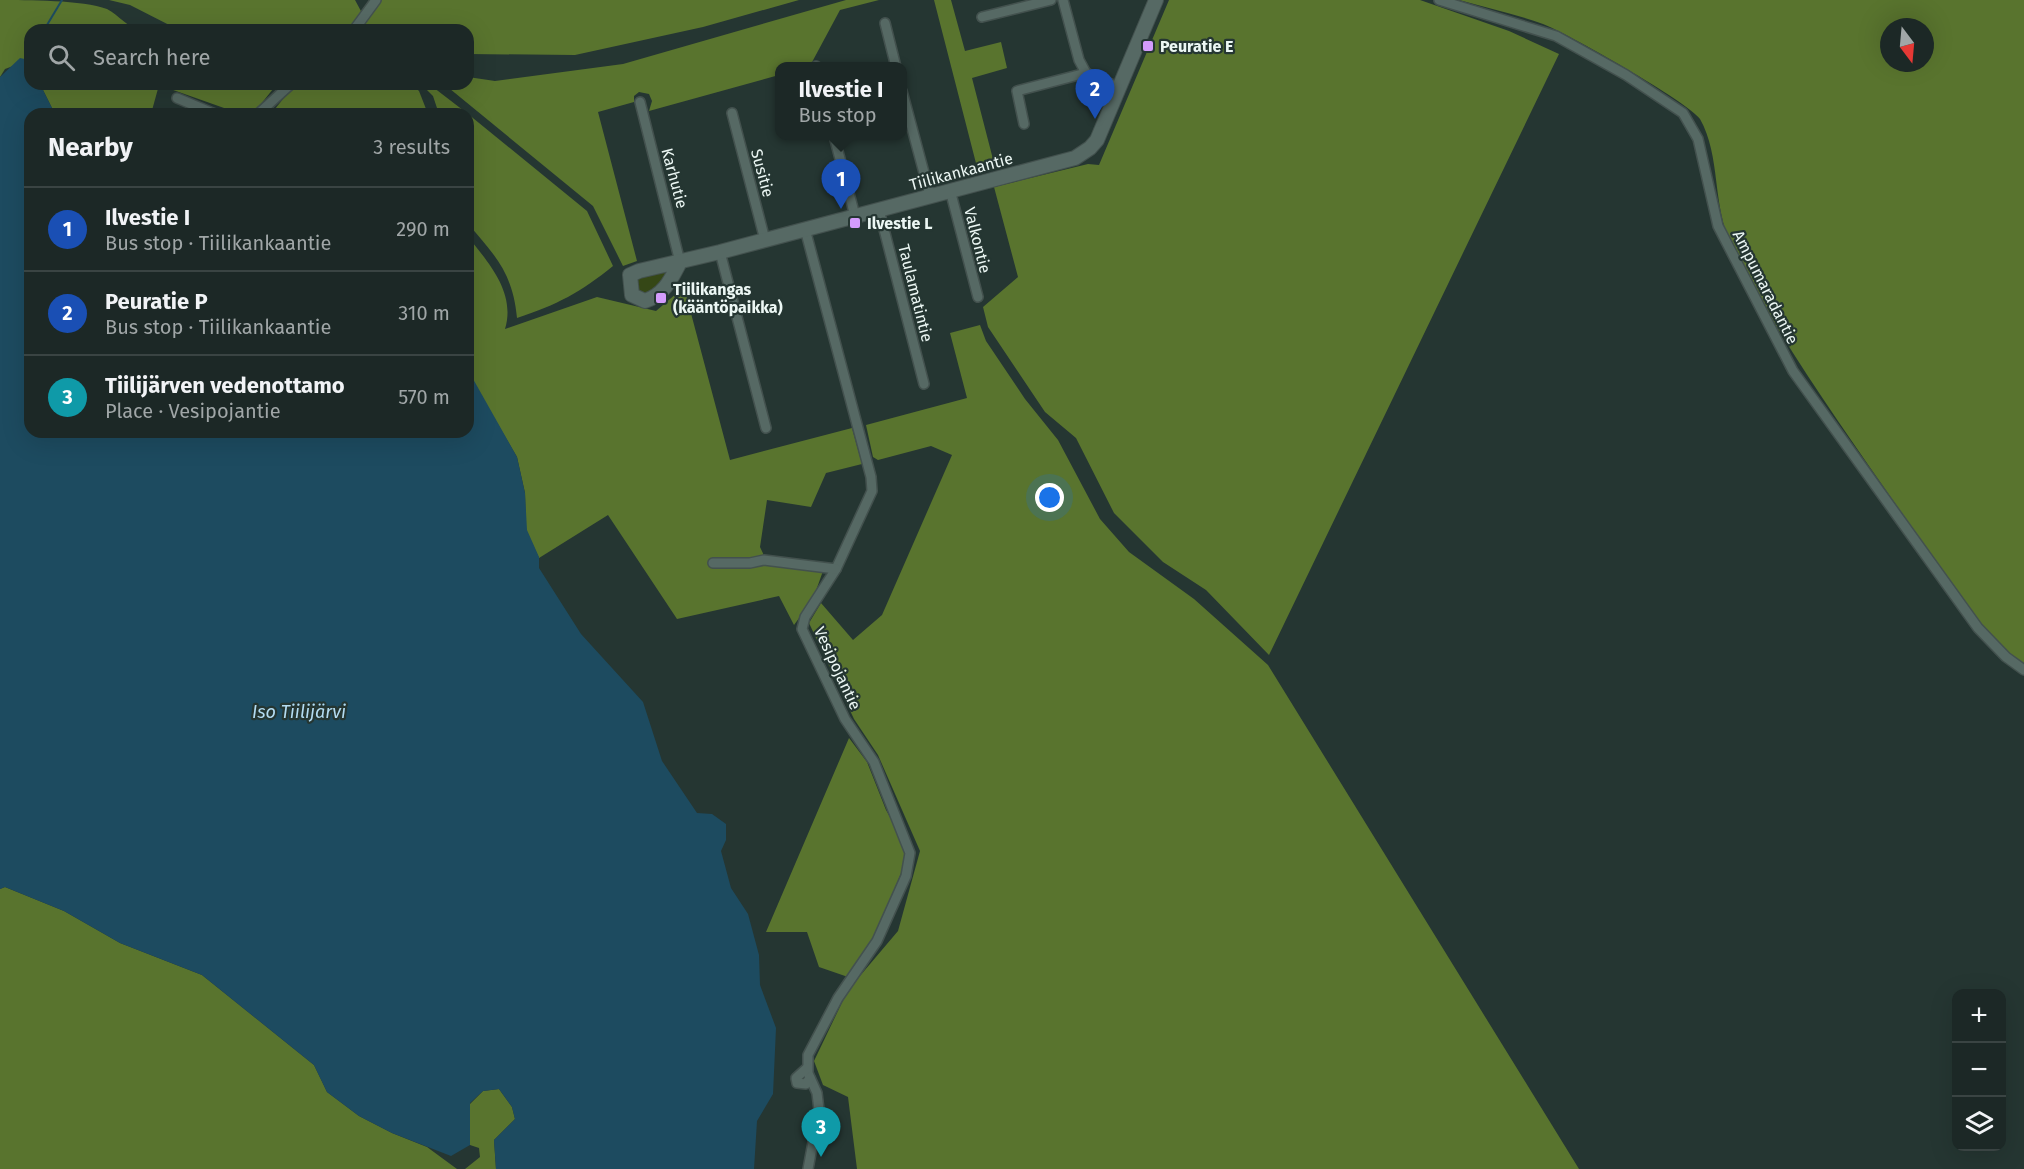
<!DOCTYPE html>
<meta charset="utf-8">
<style>
body{margin:0;font-family:"Fira Sans",sans-serif;background:#293432;color:#f1f3f6}
.controls{position:absolute;right:18px;bottom:18px;display:grid;overflow:hidden;border-radius:12px;box-shadow:0 6px 24px #0002}
.controls button{width:54px;height:54px;display:grid;place-items:center;padding:0;border:0;border-bottom:2px solid #3a4443;background:#1c2826;color:#f1f3f6;font:30px sans-serif}
.compass{position:absolute;left:1880px;top:18px;width:54px;height:54px;border-radius:50%;background:#1c2826;box-shadow:0 6px 24px #0002;rotate:164deg}
.you{position:absolute;left:1050px;top:498px;width:21px;height:21px;margin:-15px;border:4px solid #fff;border-radius:50%;background:#1a73e8;box-shadow:0 0 0 9px #1a73e833}
.badge{display:grid;place-items:center;width:39px;height:39px;border-radius:50%;background:#bca0f2;color:#fff;font-size:20px;font-weight:700}
.pin{position:absolute;translate:-50% -50px;filter:drop-shadow(0 2px 3px #0008)}
.pin::after{content:'';position:absolute;top:32px;width:21px;height:18px;background:inherit;clip-path:polygon(0 0,100% 0,50% 100%)}
.popup{position:absolute;left:775px;top:62px;width:132px;height:78px;box-sizing:border-box;display:grid;place-content:center;border-radius:12px;background:#1c2826;filter:drop-shadow(0 2px 4px #0005);font-size:20px;white-space:nowrap;color:#a0a6a7}
.popup b{font-size:22px;color:#f1f3f6}
.popup::after{content:'';position:absolute;left:50%;top:100%;margin-left:-12px;border:12px solid transparent;border-top-color:#1c2826}
.list{margin:0;padding:0;list-style:none}
h2{display:flex;justify-content:space-between;align-items:center;height:78px;margin:0;padding:0 24px;font-size:26px}
h2 small{font-size:20px;font-weight:400;color:#a0a6a7}
.list li{display:grid;grid-template-columns:39px 1fr auto;gap:18px;align-items:center;box-sizing:border-box;height:84px;padding:0 24px;border-top:2px solid #3a4443}
.list b{display:block;font-size:22px;white-space:nowrap}
.list p{margin:0;font-size:20px;white-space:nowrap;color:#a0a6a7}
.list em{font-size:20px;font-style:normal;color:#a0a6a7}
.icon{flex:none;width:33px;height:33px;fill:none;stroke:currentColor;stroke-width:2;stroke-linecap:round;stroke-linejoin:round}
.map{position:relative;flex:none;width:2024px;height:1169px;overflow:hidden}
.search{position:absolute;background:#1c2826;box-shadow:0 6px 24px #0002;left:24px;top:24px;width:450px;height:66px;display:flex;align-items:center;gap:15px;box-sizing:border-box;padding:0 21px;border-radius:18px;color:#a0a6a7;font-size:22px}
.panel{position:absolute;background:#1c2826;box-shadow:0 6px 24px #0002;left:24px;top:108px;width:450px;height:330px;border-radius:18px}
.map>svg:first-child{display:block}
.green{fill:#354716}
.forest{fill:#59742e;fill-rule:evenodd}
.water{fill:#1d4b60}
.lines{fill:none;stroke-linecap:round;stroke-linejoin:round}
.stream{stroke:#1d4b60;stroke-width:2}
.street-casing{stroke:#43514e;stroke-width:12}
.secondary-casing{stroke:#43514e;stroke-width:16}
.street{stroke:#566964;stroke-width:9}
.secondary{stroke:#566964;stroke-width:14}
.poi-dot{fill:#d49cfc;stroke:#253632;stroke-width:2}
.labels{text-anchor:middle;stroke-width:4.5;stroke-linejoin:round;paint-order:stroke}
.poi-label{font-size:16px;font-weight:bold;fill:#ecf7f4;stroke:#253632;text-anchor:start}
.street-label{font-size:16px;fill:#ecf7f4;stroke:#253632}
.water-label{font-size:18px;font-style:italic;fill:#b3dcf2;stroke:#253632}
</style>
<div class="map">
<svg width="2024" height="1169" viewBox="0 0 2024 1169">
<rect width="100%" height="100%" fill="#253632"/>
<path class="green" d="M673 267 659 291 639 296 633 283 638 278Z"/>
<g class="forest">
<path d="M0 0C27 0 83 0 107 9 120 16 126 27 142 30H30V63L29 60 5 69 0 77Z"/>
<path d="M109 0H355L362 13 382 0H799L703 27 575 55 468 54V30H179L130 5Z"/>
<path d="M846 0H879L840 10 811 64 780 67 779 75 649 111 652 101 649 94 639 92 634 96V102L598 112 637 261 623 266 593 206 444 84H468V77L495 81 623 64Z"/>
<path d="M934 0H951L965 51 1001 42 1007 68 972 78 995 167 978 171Z"/>
<path d="M1169 0H1420L1509 31 1559 54 1269 655 1206 590 1163 562 1114 513 1076 438 1045 412 988 327 983 307 1018 277 994 187 1088 164 1099 165Z"/>
<path d="M1459 0H2024V665C1972 628 1939 567 1903 515 1843 428 1778 339 1731 244 1712 205 1721 156 1700 119 1690 103 1565 32 1543 24 1516 14 1487 8 1459 0ZM1889 27H1925V63H1889Z"/>
<path d="M40 84H277L253 114H241L159 85 151 114H132L124 111 122 114H55Z"/>
<path d="M298 84H411L419 91 428 114H271L291 89Z"/>
<path d="M421 84H429L468 114H439L433 96Z"/>
<path d="M468 114 587 211 613 266C581 292 557 305 517 318 513 274 496 256 468 224Z"/>
<path d="M468 237C489 263 516 293 505 329L597 297 656 311 684 287 730 460 852 428 862 464 826 473 811 507 767 500 760 547 769 566 823 571 813 599 794 625 779 596 677 619 608 515 539 558 526 530 525 493 517 457 472 380V363L468 359V338L472 333 468 330Z"/>
<path d="M980 325 986 341 1025 399 1058 440 1100 519 1129 552 1194 599 1268 665 1579 1169H857L848 1097 823 1085 814 1061 848 990 898 931 920 851 878 755 854 719 809 623 821 603 853 640 882 615 952 455 931 446 878 460 873 457 866 425 967 398 950 333Z"/>
<path d="M849 738 867 762 886 810 903 840 907 859 873 940 848 977 819 967 807 932H766Z"/>
<path d="M5 887 64 911 120 943 202 975 314 1065 327 1092 359 1116 392 1133 427 1147 457 1169H0V889Z"/>
<path d="M499 1089 512 1107 515 1119 494 1140 496 1169H465L480 1157 479 1148 470 1145V1104L483 1091Z"/>
</g>
<path class="water" d="M20 58 29 60 30 84H40L55 114H30V432H468V370L517 457 525 493 527 530 539 557V568L581 634 643 702 662 761 697 813 712 814 726 824V840L721 851 731 888 748 914 759 955 760 985 776 1028 773 1094 757 1121 754 1169H496L494 1140 515 1119 512 1107 499 1089 483 1091 470 1103V1145L451 1156 392 1133 359 1116 327 1092 314 1065 202 975 120 943 64 911 5 887 0 889V77Z"/>
<g class="lines">
<path class="stream" d="M44 30 62 0"/>
<defs>
<g id="street">
<path d="M1063 0 1079 60 1086 73"/>
<path d="M1439 0 1556 36 1626 75 1683 113 1698 139 1718 226 1793 371 1978 628 2006 657 2024 670"/>
<path d="M982 17 1051 0"/>
<path d="M885 23 896 67"/>
<path d="M354 30 376 0"/>
<path d="M816 66V67"/>
<path d="M902 91 930 195"/>
<path d="M177 98 215 114"/>
<path d="M640 102 680 262"/>
<path d="M732 113 765 240"/>
<path d="M258 114 291 84"/>
<path d="M1024 124 1017 91 1086 73 1120 88"/>
<path d="M834 136 855 216"/>
<path d="M950 190 978 297"/>
<path d="M879 210 924 384"/>
<path d="M805 229 871 477 872 491 836 569 805 617 802 629 845 719 874 762 910 853 906 876 877 941 838 998 808 1055V1073L817 1093 819 1110 808 1169"/>
<path d="M720 252 766 428"/>
<path d="M713 563H750L764 560 836 569"/>
<path d="M807 1068 796 1078 797 1083 806 1084 810 1078"/>
</g>
<path id="secondary" d="M680 262C671 279 665 294 645 301L632 295 630 275 639 271 720 252 1075 158 1090 148 1097 140 1156 0"/>
</defs>
<use href="#street" class="street-casing"/>
<use href="#secondary" class="secondary-casing"/>
<use href="#street" class="street"/>
<use href="#secondary" class="secondary"/>
</g>
<g class="poi-dot">
<rect x="1142" y="40" width="12" height="12" rx="3"/>
<rect x="849" y="217" width="12" height="12" rx="3"/>
<rect x="655" y="292" width="12" height="12" rx="3"/>
</g>
<g class="labels">
<g class="poi-label">
<text x="1160" y="52">Peuratie E</text>
<text x="867" y="229">Ilvestie L</text>
<text x="673" y="295">Tiilikangas<tspan x="673" dy="18">(kääntöpaikka)</tspan></text>
</g>
<g class="street-label">
<text transform="translate(961 171) rotate(-15)" y="6">Tiilikankaantie</text>
<text transform="translate(763 173) rotate(75)" y="6">Susitie</text>
<text transform="translate(675 178) rotate(75)" y="6">Karhutie</text>
<text transform="translate(978 240) rotate(76)" y="6">Valkontie</text>
<text transform="translate(1766 287) rotate(63)" y="6">Ampumaradantie</text>
<text transform="translate(916 293) rotate(76)" y="6">Taulamatintie</text>
<text transform="translate(838 668) rotate(65)" y="6">Vesipojantie</text>
</g>
<g class="water-label">
<text x="299" y="718">Iso Tiilijärvi</text>
</g>
</g>
</svg>
<div class="controls">
<button>+</button>
<button>−</button>
<button><svg class="icon" aria-label="layers" viewBox="0 0 24 24"><path d="M12 4l9 5-9 5-9-5zM3 14l9 5 9-5"/></svg></button>
</div>
<svg class="compass" viewBox="-18 -18 36 36"><path d="M0-13l5 13h-10z" fill="#e53935"/><path d="M0 13l5-13h-10z" fill="#a0a6a7"/></svg>
<div class="you"></div>
<div class="pin badge" style="left:841px;top:209px;background:#1a4fb4">1</div>
<div class="popup"><b>Ilvestie I</b>Bus stop</div>
<div class="pin badge" style="left:1095px;top:119px;background:#1a4fb4">2</div>
<div class="pin badge" style="left:821px;top:1157px;background:#0f9aa8">3</div>
<div class="search"><svg class="icon" aria-label="search" viewBox="0 0 24 24"><circle cx="10" cy="10" r="6"/><path d="M15 15l6 6"/></svg>Search here</div>
<section class="panel">
<h2>Nearby<small>3 results</small></h2>
<ul class="list">
<li><span class="badge" style="background:#1a4fb4">1</span><div><b>Ilvestie I</b><p>Bus stop · Tiilikankaantie</p></div><em>290 m</em></li>
<li><span class="badge" style="background:#1a4fb4">2</span><div><b>Peuratie P</b><p>Bus stop · Tiilikankaantie</p></div><em>310 m</em></li>
<li><span class="badge" style="background:#0f9aa8">3</span><div><b>Tiilijärven vedenottamo</b><p>Place · Vesipojantie</p></div><em>570 m</em></li>
</ul>
</section>
</div>
